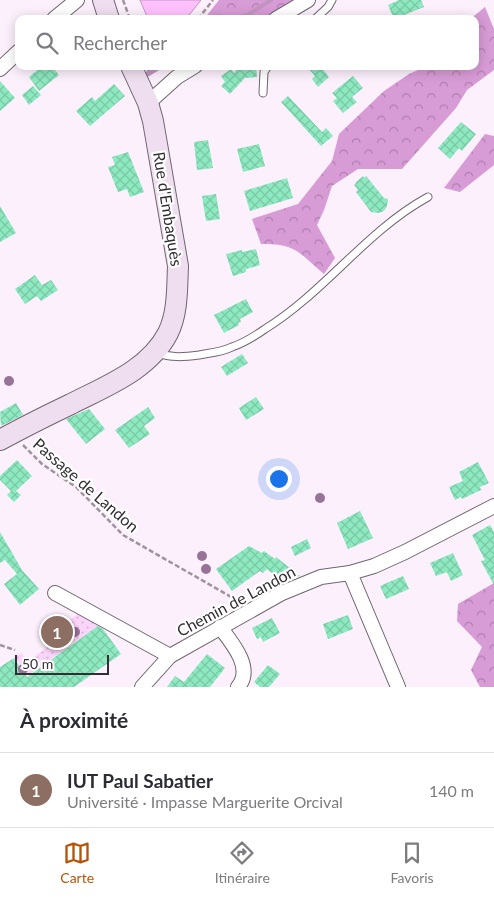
<!DOCTYPE html>
<html lang="fr">
<meta charset="utf-8">
<style>
body{margin:0;font-family:Lato,sans-serif;background:#f2f2f3;color:#2b2b33}
.scale{position:absolute;left:15px;bottom:12px;width:94px;box-sizing:border-box;padding-left:5px;border:2px solid #332e33;border-top:0;font-size:14px;line-height:18px;white-space:nowrap;color:#332e33;-webkit-text-stroke:4px #fff;paint-order:stroke}
.you{position:absolute;left:278px;top:478px;width:18px;height:18px;margin:-12px;border:4px solid #fff;border-radius:50%;background:#1a73e8;box-shadow:0 0 0 8px #1a73e833}
.badge{display:grid;place-items:center;width:32px;height:32px;border-radius:50%;background:#b45309;color:#fff;font-size:16px;font-weight:700}
.pin{position:absolute;translate:-50% -50%;border:2px solid #fff;box-shadow:0 1px 5px #0006}
.list{margin:0;padding:0;list-style:none}
h2{display:flex;justify-content:space-between;align-items:center;height:65px;margin:0;padding:0 20px;font-size:21px}
h2 small{font-size:16px;font-weight:400;color:#7c7c81}
.list li{display:grid;grid-template-columns:32px 1fr auto;gap:15px;align-items:center;box-sizing:border-box;height:75px;padding:0 20px;border-top:1px solid #e1e1e2}
.list b{display:block;font-size:19px;white-space:nowrap}
.list p{margin:0;font-size:16px;white-space:nowrap;color:#7c7c81}
.list em{font-size:16px;font-style:normal;color:#7c7c81}
.icon{flex:none;width:28px;height:28px;fill:none;stroke:currentColor;stroke-width:2;stroke-linecap:round;stroke-linejoin:round}
.map{position:relative;flex:none;width:494px;height:687px;overflow:hidden}
.search{position:absolute;background:#fff;box-shadow:0 2px 12px #0003;left:15px;right:15px;top:15px;height:55px;display:flex;align-items:center;gap:12px;box-sizing:border-box;padding:0 18px;border-radius:10px;color:#7c7c81;font-size:19px}
.sheet{height:140px;background:#fff}
nav{display:flex;justify-content:space-around;align-items:center;box-sizing:border-box;height:70px;border-top:1px solid #e1e1e2;background:#fff;font-size:14px;color:#7c7c81}
nav a{display:grid;justify-items:center;gap:2px}
nav .on{color:#b45309}
.map>svg:first-child{display:block}
.grass{fill:url(#grass-dots)}
.forest{fill:url(#forest-crowns)}
.water{fill:#ffc1fe;stroke:#c295c1}
.lines{fill:none;stroke-linecap:round;stroke-linejoin:round}
.stream{stroke:#c295c1;stroke-width:4}
.building{fill:url(#building-cross-hatch)}
.lane-casing{stroke:#6f656f;stroke-width:9}
.street-casing{stroke:#6f656f;stroke-width:16}
.secondary-casing{stroke:#6f656f;stroke-width:22}
.path{stroke:#9d949d;stroke-width:2.5;stroke-dasharray:5 2.5;stroke-linecap:butt}
.lane{stroke:#fff;stroke-width:7}
.street{stroke:#fff;stroke-width:14}
.secondary{stroke:#efdeef;stroke-width:20}
.tree{fill:#977497}
.labels{text-anchor:middle;stroke-width:4.5;stroke-linejoin:round;paint-order:stroke}
.street-label{font-size:16px;fill:#332e33;stroke:#fff}
</style>
<div class="map">
<svg width="494" height="687" viewBox="0 0 494 687">
<defs>
<pattern id="grass-dots" width="8" height="8" patternUnits="userSpaceOnUse" patternTransform="scale(1.25)"><rect width="8" height="8" fill="#fbd4fa"/><path d="M2 2h.1M6 6h.1" fill="none" stroke="#d8b6d7" stroke-width="1.8" stroke-linecap="round"/></pattern>
<pattern id="forest-crowns" width="20" height="18" patternUnits="userSpaceOnUse" patternTransform="scale(1.25)"><rect width="20" height="18" fill="#d79bd6"/><path d="M2 6a3 3 0 1 1 6 0M12 15a3 3 0 1 1 6 0" fill="none" stroke="#af7fae"/></pattern>
<pattern id="building-cross-hatch" width="8" height="8" patternUnits="userSpaceOnUse" patternTransform="scale(1.25)"><rect width="8" height="8" fill="#8de9c0"/><path d="M0 0l8 8M0 8l8-8" fill="none" stroke="#7ac8a5"/></pattern>
</defs>
<rect width="100%" height="100%" fill="#fcf0fc"/>
<path class="grass" d="M78 614H82L100 625 74 643 70 638 64 643 67 648 28 675 15 657 21 653 28 661 71 630 66 622Z"/>
<g class="forest">
<path d="M219 0H294L262 19H204Z"/>
<path d="M485 7 494 29V70L467 90 456 108 402 169H358L332 186 324 210 317 225 335 258 324 274C299 253 296 243 261 244L252 219 298 204 332 161 339 134 384 91 409 74 427 66H475V19H470Z"/>
<path d="M485 134 494 136V165L460 192 444 188Z"/>
<path d="M494 583V687H480L471 670 482 647 457 621 458 604Z"/>
</g>
<path class="water" d="M140 0H201L186 19H148Z"/>
<g class="lines">
<g class="stream">
<path d="M241 19 271 0"/>
<path d="M151 66 147 75 162 66"/>
</g>
</g>
<g class="building">
<path d="M399 0H421L424 7 394 19 388 5Z"/>
<path d="M42 66H52L59 75 39 91 29 77Z"/>
<path d="M239 66H256L257 77 245 78 230 94 221 86 225 82 221 76 231 69 234 73Z"/>
<path d="M306 66H320L329 77 318 87 312 79 315 76Z"/>
<path d="M353 76 363 88 352 97 357 102 343 113 333 101 337 98 332 93Z"/>
<path d="M0 81 15 98 0 111Z"/>
<path d="M114 84 125 96 90 126 76 111 92 97 95 101Z"/>
<path d="M33 86 41 95 29 105 22 95Z"/>
<path d="M288 96 322 132 326 128 333 136 321 146 281 102Z"/>
<path d="M461 122 476 134 462 151 459 148 450 159 438 148Z"/>
<path d="M208 140 213 168 197 170 194 142Z"/>
<path d="M259 144 265 166 243 172 237 149Z"/>
<path d="M128 152 144 192 130 197 127 189 118 192 108 167 115 165 112 157Z"/>
<path d="M363 176 364 178 366 176 384 198 388 199 387 206 384 211 379 213 371 212 356 192 358 190 354 185 356 184 355 183Z"/>
<path d="M287 178 293 198 250 211 244 191Z"/>
<path d="M216 194 220 219 206 221 202 196Z"/>
<path d="M0 206 16 233 0 242Z"/>
<path d="M256 249 260 265 246 269V272L233 276 226 254 242 250V252Z"/>
<path d="M35 275 42 285 51 280 58 290 41 301 37 296 25 304 15 289Z"/>
<path d="M246 299 253 312 240 319 241 322 238 323 239 325 224 333 214 315Z"/>
<path d="M242 354 248 363 227 376 221 367Z"/>
<path d="M256 397 264 409 246 420 239 408Z"/>
<path d="M16 403 23 415 1 426 0 412Z"/>
<path d="M148 407 155 418 144 426 150 434 129 448 115 430Z"/>
<path d="M89 409 105 429 86 444 66 419Z"/>
<path d="M17 460 32 476 16 491 21 495 14 502 7 495 11 491 0 480V476Z"/>
<path d="M478 462 489 483 480 487 481 490 462 499 461 497 455 500 449 487 463 481 459 472Z"/>
<path d="M360 511 373 538 348 549 337 523Z"/>
<path d="M490 525 494 532V585L481 561 485 560 472 535Z"/>
<path d="M0 532 22 570 39 589 20 605 4 584 17 574 5 560 0 563Z"/>
<path d="M307 539 311 548 295 556 291 547Z"/>
<path d="M249 546 262 553 264 551 275 559 276 557 300 576 284 583 267 569 263 573 260 571 232 591 216 569Z"/>
<path d="M453 553 463 575 451 581 447 572 436 576 430 563Z"/>
<path d="M403 576 409 589 386 599 380 586Z"/>
<path d="M348 615 353 629 328 639 323 624Z"/>
<path d="M272 618 280 633 263 642 261 637 257 639 252 628Z"/>
<path d="M98 626 103 629 121 654 74 687H0V667L14 658 27 677Z"/>
<path d="M207 654 225 668 210 687H167L175 676 184 682Z"/>
<path d="M268 665 280 674 269 687H260L254 682Z"/>
</g>
<g class="lines">
<defs>
<g id="lane">
<path d="M315 19 328 7 332 0"/>
<path d="M263 93 264 72 268 66"/>
<path d="M157 353C171 358 184 357 199 355 210 353 222 352 232 347 244 343 255 336 265 329 325 292 366 231 428 197"/>
</g>
<g id="street">
<path d="M54 19 77 0"/>
<path d="M276 19 308 0"/>
<path d="M0 69 19 51"/>
<path d="M148 103 177 77 195 66"/>
<path d="M350 573 398 687"/>
<path d="M55 593 170 656"/>
<path d="M220 627C232 643 254 668 238 687"/>
<path d="M142 687 170 656 282 593 321 577 350 573 374 566 405 552 494 506"/>
</g>
<g id="secondary">
<path d="M103 0 109 19"/>
<path d="M0 440C24 427 48 415 71 404 106 386 149 370 168 333 178 313 177 288 178 266L153 121 148 103 131 66"/>
</g>
</defs>
<use href="#lane" class="lane-casing"/>
<use href="#street" class="street-casing"/>
<use href="#secondary" class="secondary-casing"/>
<g class="path">
<path d="M123 0 130 19"/>
<path d="M198 19 213 0"/>
<path d="M23 445 42 464 76 487 123 535 240 602"/>
<path d="M0 645 15 650"/>
</g>
<use href="#lane" class="lane"/>
<use href="#street" class="street"/>
<use href="#secondary" class="secondary"/>
</g>
<g class="tree">
<circle cx="9" cy="381" r="5"/>
<circle cx="320" cy="498" r="5"/>
<circle cx="202" cy="556" r="5"/>
<circle cx="206" cy="569" r="5"/>
<circle cx="75" cy="632" r="5"/>
<circle cx="23" cy="669" r="5"/>
</g>
<g class="labels">
<g class="street-label">
<text transform="translate(168 209) rotate(81)" y="6">Rue d'Embaquès</text>
<text transform="translate(86 485) rotate(41)" y="6">Passage de Landon</text>
<text transform="translate(236 601) rotate(-28)" y="6">Chemin de Landon</text>
</g>
</g>
</svg>
<div class="scale">50 m</div>
<div class="you"></div>
<div class="pin badge" style="left:57px;top:632px;background:#8d6e63">1</div>
<div class="search"><svg class="icon" aria-label="search" viewBox="0 0 24 24"><circle cx="10" cy="10" r="6"/><path d="M15 15l6 6"/></svg>Rechercher</div>
</div>
<section class="sheet">
<h2>À proximité<small></small></h2>
<ul class="list">
<li><span class="badge" style="background:#8d6e63">1</span><div><b>IUT Paul Sabatier</b><p>Université · Impasse Marguerite Orcival</p></div><em>140 m</em></li>
</ul>
</section>
<nav>
<a class="on"><svg class="icon" aria-label="map" viewBox="0 0 24 24"><path d="M3 6l6-2 6 2 6-2v14l-6 2-6-2-6 2zM9 4v14M15 6v14"/></svg>Carte</a>
<a><svg class="icon" aria-label="directions" viewBox="0 0 24 24"><path d="M12 3l9 9-9 9-9-9zM9 14v-3h6M13 9l2 2-2 2"/></svg>Itinéraire</a>
<a><svg class="icon" aria-label="saved" viewBox="0 0 24 24"><path d="M7 4h10v16l-5-4-5 4z"/></svg>Favoris</a>
</nav>
